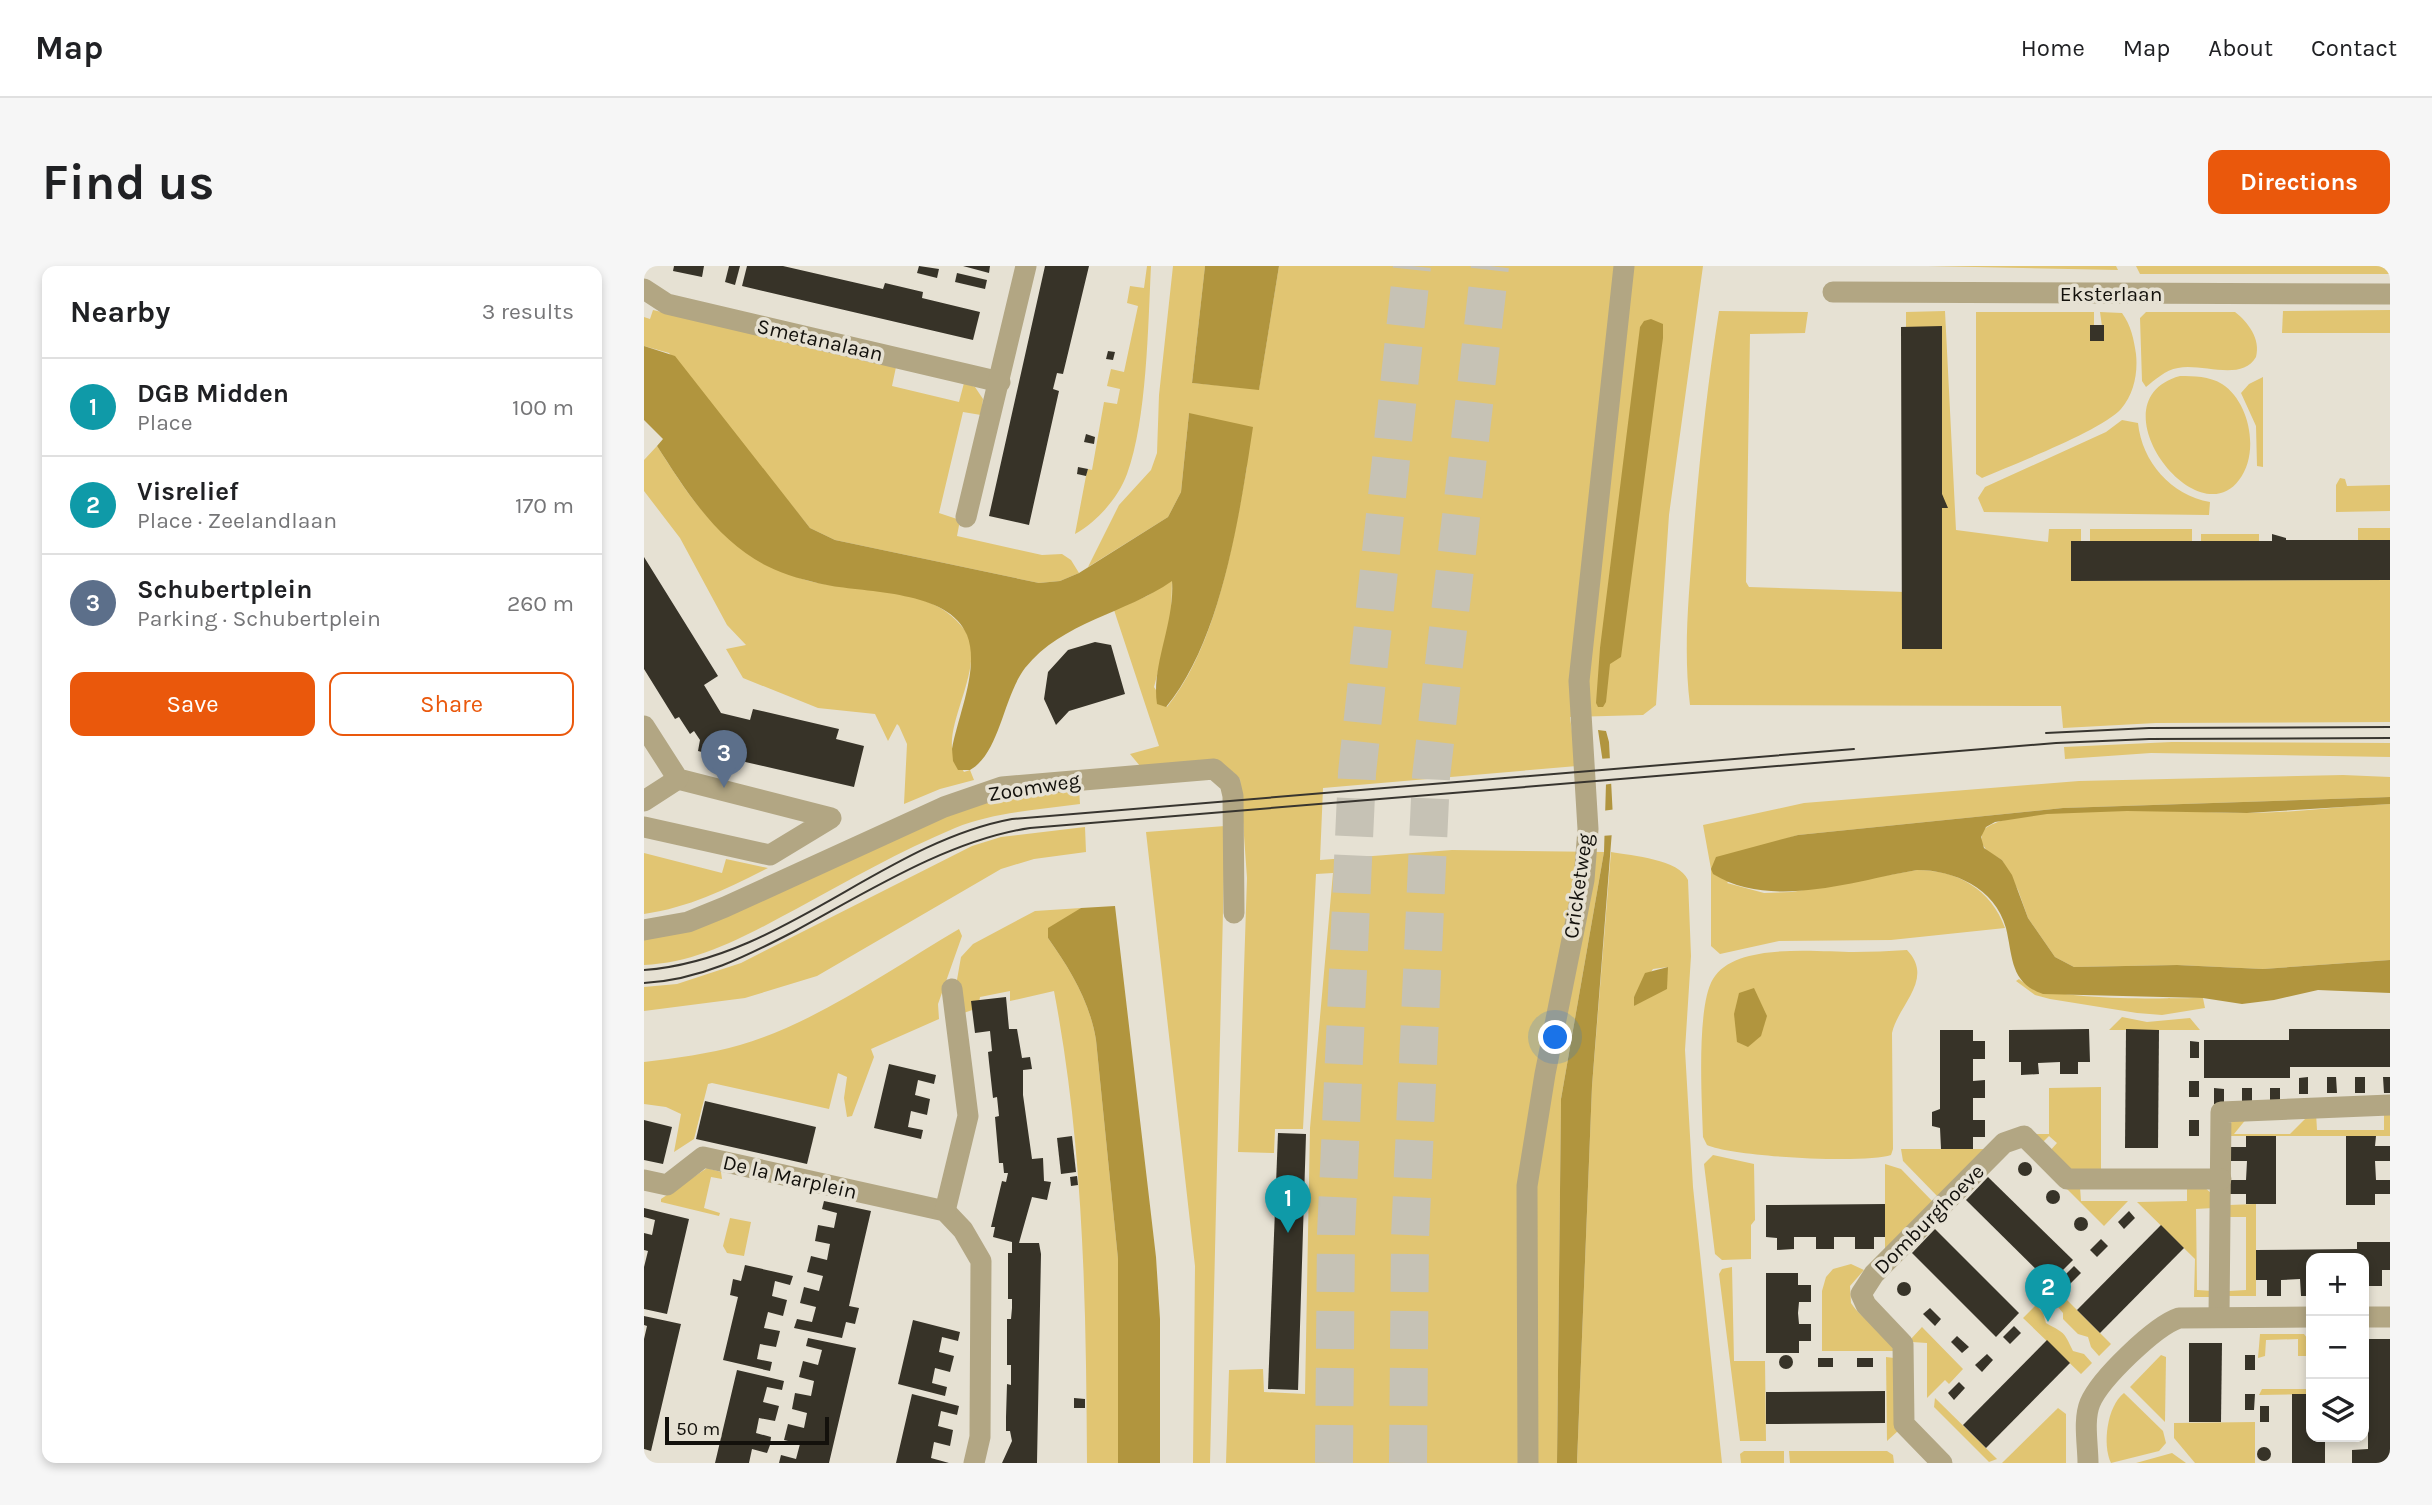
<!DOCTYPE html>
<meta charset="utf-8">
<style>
body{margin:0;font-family:Karla,sans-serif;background:#f6f6f6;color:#202124}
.controls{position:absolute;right:21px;bottom:21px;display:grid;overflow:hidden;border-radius:14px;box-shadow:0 4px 10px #0003}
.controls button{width:63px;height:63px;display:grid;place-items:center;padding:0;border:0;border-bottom:2px solid #e0e0e0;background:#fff;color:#202124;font:35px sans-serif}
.scale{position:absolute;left:21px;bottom:18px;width:164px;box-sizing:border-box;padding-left:7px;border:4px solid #13110c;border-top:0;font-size:19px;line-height:24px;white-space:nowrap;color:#13110c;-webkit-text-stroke:5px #e6e1d3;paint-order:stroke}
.you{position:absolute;left:912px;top:772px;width:24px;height:24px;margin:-18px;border:5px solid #fff;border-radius:50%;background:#1a73e8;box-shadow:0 0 0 10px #1a73e833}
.badge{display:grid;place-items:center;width:46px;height:46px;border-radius:50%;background:#ea580c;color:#fff;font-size:23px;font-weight:700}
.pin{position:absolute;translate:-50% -58px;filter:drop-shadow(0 2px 4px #0008)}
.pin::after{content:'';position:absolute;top:37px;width:24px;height:21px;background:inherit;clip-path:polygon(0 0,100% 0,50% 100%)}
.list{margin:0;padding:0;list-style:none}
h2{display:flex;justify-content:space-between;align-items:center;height:91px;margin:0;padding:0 28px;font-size:30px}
h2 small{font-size:23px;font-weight:400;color:#757577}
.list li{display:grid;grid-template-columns:46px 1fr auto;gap:21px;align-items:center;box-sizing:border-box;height:98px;padding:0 28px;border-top:2px solid #e0e0e0}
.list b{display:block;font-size:26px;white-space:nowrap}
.list p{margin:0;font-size:23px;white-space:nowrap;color:#757577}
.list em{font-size:23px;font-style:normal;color:#757577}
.actions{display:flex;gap:14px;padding:21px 28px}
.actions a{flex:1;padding:16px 0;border:2px solid #ea580c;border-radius:14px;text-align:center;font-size:24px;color:#ea580c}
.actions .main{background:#ea580c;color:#fff}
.icon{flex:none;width:38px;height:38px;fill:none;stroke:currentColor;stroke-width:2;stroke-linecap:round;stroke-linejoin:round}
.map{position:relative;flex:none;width:1746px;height:1197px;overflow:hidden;border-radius:14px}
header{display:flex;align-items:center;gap:42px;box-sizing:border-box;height:98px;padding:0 35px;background:#fff;border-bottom:2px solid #e0e0e0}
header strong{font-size:33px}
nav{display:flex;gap:38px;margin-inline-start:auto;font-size:24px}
.intro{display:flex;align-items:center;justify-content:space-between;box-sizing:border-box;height:168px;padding:0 42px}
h1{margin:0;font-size:49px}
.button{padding:18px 32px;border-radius:14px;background:#ea580c;color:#fff;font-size:24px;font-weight:700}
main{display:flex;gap:42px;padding:0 42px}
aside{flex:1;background:#fff;border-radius:14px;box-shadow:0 4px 10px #0003}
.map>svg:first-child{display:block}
.green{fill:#e1c572;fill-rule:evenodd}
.water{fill:#b1953e}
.pier{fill:#e6e1d3}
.building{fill:#373328}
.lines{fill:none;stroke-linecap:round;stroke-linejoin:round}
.motorway-tunnel{stroke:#c6c2b5;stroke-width:38;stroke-dasharray:38 19;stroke-linecap:butt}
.minor{stroke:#b2a683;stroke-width:21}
.tram{stroke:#38352f;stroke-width:2}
.labels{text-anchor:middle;stroke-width:7;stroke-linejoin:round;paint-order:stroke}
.street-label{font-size:21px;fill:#13110c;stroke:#e6e1d3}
</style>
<header>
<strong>Map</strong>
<nav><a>Home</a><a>Map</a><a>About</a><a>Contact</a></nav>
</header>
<div class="intro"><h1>Find us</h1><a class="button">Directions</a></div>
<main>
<aside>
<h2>Nearby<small>3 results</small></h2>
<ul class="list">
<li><span class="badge" style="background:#0f9aa8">1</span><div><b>DGB Midden</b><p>Place</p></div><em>100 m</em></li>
<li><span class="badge" style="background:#0f9aa8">2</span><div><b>Visrelief</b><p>Place · Zeelandlaan</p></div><em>170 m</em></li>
<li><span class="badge" style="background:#5c6f8a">3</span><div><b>Schubertplein</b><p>Parking · Schubertplein</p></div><em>260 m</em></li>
</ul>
<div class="actions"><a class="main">Save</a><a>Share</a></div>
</aside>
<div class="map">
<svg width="1746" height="1197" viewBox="0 0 1746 1197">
<rect width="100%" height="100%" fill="#e6e1d3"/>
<g class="green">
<path d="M503 0H507C504 59 503 154 483 208 474 232 454 255 431 268L442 210 444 203 448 204 460 136 473 138 476 123 463 120 467 103 480 106 494 40 483 37 486 20 500 22Z"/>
<path d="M529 0H561L548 117 615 123 635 0H1059L1025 249 1012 439 999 449 926 451 933 500 679 522 676 594 808 584 960 586 917 833 913 1197H582L585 1104 619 1103 620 1126 661 1128 666 862 689 607 672 608 659 863H631L630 887 594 886 603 612 596 513 589 506 496 500 486 488 515 480 470 344 503 330 528 314 527 356 510 421 523 441C573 379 589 277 603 200L545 147 537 226 524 251 444 301 475 239 507 204 513 187 515 129Z"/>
<path d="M1284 0H1472L1474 4Z"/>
<path d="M1492 0H1746V8H1496Z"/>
<path d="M9 44 252 101 248 120 315 136 320 117 331 121 339 133 337 149 319 146 295 247 316 254 313 270 398 289 418 288 427 294 435 307 416 315 395 317 191 274 166 262 25 87 0 80V51L6 53Z"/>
<path d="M1746 44V67H1638L1639 45Z"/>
<path d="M1075 45 1164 46 1161 67 1106 68 1102 316 1105 321 1262 326V46L1301 45 1312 264 1404 276 1405 263H1437V275L1428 315 1746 314V456L1512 457 1419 462 1417 440 1046 439C1039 384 1045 329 1049 274 1055 197 1063 121 1075 45Z"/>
<path d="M1332 46H1450V59L1460 75 1456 46 1478 47C1487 59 1490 74 1492 88 1494 107 1490 128 1477 143 1457 165 1370 198 1338 212L1332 208Z"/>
<path d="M1502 46H1591C1604 56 1617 73 1612 91 1598 116 1558 97 1534 102 1521 104 1511 114 1502 121L1498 115 1496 52Z"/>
<path d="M1536 110C1550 110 1565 110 1578 118 1606 136 1616 187 1595 214 1552 272 1448 134 1536 110Z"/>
<path d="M1619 111V201L1613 200 1612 160 1597 127 1605 118Z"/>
<path d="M1478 154 1494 157C1498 196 1527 229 1566 236L1565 249 1340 246 1334 232 1341 221 1462 166Z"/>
<path d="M13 180C30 206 47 235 70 257 82 269 100 278 114 287 125 295 137 305 150 310 202 331 282 312 320 363 343 394 305 448 308 482 309 489 316 499 320 506L326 504 330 514 296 523 260 538 263 478 255 460 253 458 244 475 231 448 174 442 99 412 82 383 102 379 83 359 36 272 0 225V194Z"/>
<path d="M1696 212 1701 213 1703 220 1746 219V245L1692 246V219Z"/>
<rect x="1714" y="262" width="32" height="12"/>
<rect x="1446" y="263" width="102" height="12"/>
<rect x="1557" y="268" width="58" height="7"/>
<path d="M1528 476 1746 477V491L1507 487 1421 493 1420 481Z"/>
<path d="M1699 509 1746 511V531L1419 542 1154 569 1115 581 1083 617 1120 627 1148 626 1273 604C1313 604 1347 623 1361 662L1247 674 1135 675 1076 688 1067 680V603L1059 559 1160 537 1435 515Z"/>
<path d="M435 523 436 538C394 544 350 546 311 562 256 585 205 614 154 642 105 668 56 697 0 699V672L312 546 355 531Z"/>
<path d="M1746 538V694L1619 703 1533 699 1430 701 1411 691 1384 652 1374 624 1358 594 1343 585 1337 576 1338 566C1361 534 1558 547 1602 547 1651 547 1697 540 1746 538Z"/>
<path d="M581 560 566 1197H549L551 1000 502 566Z"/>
<path d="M441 561 442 586 390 593 357 603 173 710 101 732 0 745V721L33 718 97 697 328 580 357 571Z"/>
<path d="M967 586C989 590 1035 593 1044 614L1047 690 1041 784 1049 921 1078 1197H933L948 820ZM1024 701 990 740V731L1009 703Z"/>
<path d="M0 587 78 607 82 593 124 602C82 623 47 641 0 648Z"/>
<path d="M437 642 404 672C426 703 446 736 452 774L474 993V1197H443C442 1038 440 882 410 725L366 735V725L336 731 334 742 311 750 308 742 317 691 329 678 391 645Z"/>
<path d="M315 663 318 670 294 738 295 753 227 783 230 791 208 850 203 851 200 832 203 811 194 807 185 843 68 817 64 818 50 873 30 886 37 848 22 841 0 838V796C32 792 64 788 96 779 172 757 247 703 315 663Z"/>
<path d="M1263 684C1291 713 1254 739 1248 767L1249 883 1247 889C1222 898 1089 891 1063 879L1059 871C1058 836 1052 741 1069 713 1091 676 1172 686 1210 686 1227 686 1245 685 1263 684Z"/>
<path d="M1375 713C1400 737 1521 732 1559 732L1561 742 1518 749 1493 747 1406 733 1391 729 1372 715Z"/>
<path d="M1478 751 1503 756 1546 752 1556 764H1465Z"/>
<path d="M1457 821V904H1426L1405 886 1413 877 1405 870 1397 878 1389 868H1405V822Z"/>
<path d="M1672 847 1673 864H1740V848H1746V870H1585L1588 852H1603L1590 868H1646L1664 850Z"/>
<path d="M1257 883H1346L1296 933 1259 895Z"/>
<path d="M1069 889 1110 898 1111 954 1107 959V993L1078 994 1071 988 1060 898Z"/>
<path d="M1241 898 1257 903 1291 938 1241 988Z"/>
<path d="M63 902 77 906 78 913 67 911 60 942 76 947 75 950 17 936V933Z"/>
<path d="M1419 919 1436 921 1437 935H1484L1460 960Z"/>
<path d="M1543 920 1560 921 1567 927 1569 942 1552 943 1553 1024 1569 1025V1031H1550L1551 993 1493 936 1543 935Z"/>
<path d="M1612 938V1030H1585V1025L1602 1024V951H1585V939Z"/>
<path d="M86 952 107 956 100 990 83 987 79 980Z"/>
<path d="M1207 998 1220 1004 1206 1020 1207 1037C1218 1055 1246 1066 1250 1085H1178V1025L1182 1011 1189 1003Z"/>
<path d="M1088 1001 1090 1095H1121L1122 1175H1096L1075 1008 1078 1003Z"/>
<path d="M1410 1021 1467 1078 1455 1090 1447 1081 1444 1071 1434 1068 1419 1053V1047L1414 1041 1406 1040 1398 1033Z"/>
<path d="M1392 1039 1399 1047 1402 1057C1421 1068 1419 1064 1429 1085L1440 1088 1448 1097 1437 1108 1379 1052Z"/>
<path d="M1278 1061 1319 1103 1305 1118 1301 1114 1283 1132V1077L1268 1076 1267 1073Z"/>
<path d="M1616 1068H1660L1663 1072V1090H1654V1073L1622 1074 1621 1090 1614 1092Z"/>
<path d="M1517 1089 1522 1091 1521 1156 1486 1121Z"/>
<path d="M1242 1091 1250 1092 1255 1164 1243 1175Z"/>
<path d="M1667 1109V1128L1615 1129 1618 1123H1667Z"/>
<path d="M1480 1127 1519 1165 1522 1177 1515 1185 1467 1197C1458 1179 1463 1140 1480 1127Z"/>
<path d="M1291 1132 1353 1193 1345 1196 1290 1141Z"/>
<path d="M1414 1142 1422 1148V1197H1358Z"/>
<path d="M1611 1156V1197H1551L1530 1172V1157Z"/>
<path d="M1100 1185H1140V1197H1097L1096 1188Z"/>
<path d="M1145 1185H1243L1249 1189 1250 1197H1146Z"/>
<path d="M1528 1187 1542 1197H1492Z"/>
</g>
<g class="water">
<path d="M561 0H635L615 124 548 117Z"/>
<path d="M1007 53 1019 58V72L977 391 966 398 962 436 959 441H954L952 437 956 382 996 61 1000 55Z"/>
<path d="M0 80 31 90 166 262 191 274 395 317 416 315 435 307 524 251 537 226 545 147 609 161C596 246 578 374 522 441L513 438C507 399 531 357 528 315 481 348 419 355 381 402 359 431 356 487 326 504H314L309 495 308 483C314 449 336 402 323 369 305 324 222 327 183 319 163 315 141 309 123 300 73 275 42 225 13 180L19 173 0 154Z"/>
<path d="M954 464 962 465 965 476 969 552 948 820 933 1197H913L917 833 960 586 962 517Z"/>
<path d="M1746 531V538L1603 547 1483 545 1403 548 1351 556 1342 561 1337 571 1340 582 1358 594 1368 609 1384 652 1411 691 1430 701 1533 699 1619 703 1746 694V727L1674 724 1630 734 1598 738 1559 732 1399 728C1366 717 1369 691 1362 662 1351 622 1310 604 1273 604 1208 615 1128 644 1069 608L1067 603 1072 591 1154 569 1419 542Z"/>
<path d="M471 640 512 991 516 1053V1197H474V993L452 774C446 736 426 703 404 672V662L437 642Z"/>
<path d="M1024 701 1023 723 990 740V731L1001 707Z"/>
<path d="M1110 722 1123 750 1117 770 1104 781 1093 776 1090 748 1095 727Z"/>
</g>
<g class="pier">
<path d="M970 492 972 517 959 519 953 493Z"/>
<path d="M973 543 971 569 957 570 958 545Z"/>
</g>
<g class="building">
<path d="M30 0H60L58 11 29 5Z"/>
<path d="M85 0H96L91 19 81 16Z"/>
<path d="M103 0H139L239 23 241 17 279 26 278 32 336 46 329 74 98 20Z"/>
<path d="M275 0 295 3 293 12 273 7Z"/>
<path d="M319 0H346L345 7Z"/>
<path d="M401 0H445L419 108 413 107 409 123 415 125 385 259 345 250Z"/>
<path d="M313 7 343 14 341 23 311 16Z"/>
<rect x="1446" y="59" width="14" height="16"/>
<path d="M1298 60V228L1304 242H1298V383H1258L1257 61Z"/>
<path d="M464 85 471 86 469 94 462 93Z"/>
<path d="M442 168 451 171 450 178 440 176Z"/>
<path d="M434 201 444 203 442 210 433 208Z"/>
<path d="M1628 268 1642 272V274H1746V314L1427 315V275H1628Z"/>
<path d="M0 291 74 410 60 419 77 447 106 454 109 443 195 463 192 473 220 480 210 521 97 495 98 491 70 484 69 489 54 485 56 474 50 465 46 468 35 451 31 453 0 403Z"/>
<path d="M451 376 467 379 481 428 425 445 412 459 400 433 404 406 424 384Z"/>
<path d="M362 731 365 763H373L378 792 386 791 388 803 379 804V829L388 893 399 892 400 915 407 916 403 934 388 931 375 977H395L397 988 393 1197H358L368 1175 366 1165H362V1151L363 1118 367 1119V1099H363V1053H367L368 1042V1033H364V987H368V976L349 971 351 961H347L358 915 362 916 364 907H360L359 897H355L351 851 355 850 353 831 349 832 345 796 344 786 348 785 346 765 331 767 327 735Z"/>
<path d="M1445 763 1446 796H1434V808H1416V796L1394 797 1395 808 1377 809V796H1365V764Z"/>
<path d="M1482 763 1515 764 1514 882H1481Z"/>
<path d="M1645 763H1746V801H1646V812H1560V774H1645Z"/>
<path d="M1296 764H1329V775H1341V793H1329V815L1341 814V832H1329V854H1341V871H1329V883H1297L1296 862 1288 860V846L1296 843Z"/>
<path d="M1546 775 1555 776V792H1546Z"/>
<path d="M245 798 292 809 290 818 274 814 271 829 286 833 283 849 267 845 264 861 279 864 277 873 230 862Z"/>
<path d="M1664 811V828H1655V812Z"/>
<path d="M1683 811H1692L1693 827H1683Z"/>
<rect x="1711" y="811" width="10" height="16"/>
<path d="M1739 811H1746V827H1740Z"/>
<rect x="1545" y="815" width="10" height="16"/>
<path d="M1570 822 1580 823V838H1570Z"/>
<rect x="1598" y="822" width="10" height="16"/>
<rect x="1626" y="822" width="10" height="16"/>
<path d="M61 835 172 861 163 898 52 873Z"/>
<path d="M0 854 28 861 19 898 0 894Z"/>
<rect x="1545" y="854" width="10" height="16"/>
<path d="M634 867 662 868 654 1124 624 1123Z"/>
<path d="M428 870 432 906 417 908 413 872Z"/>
<path d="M1602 870H1632V938H1602V928H1586V914H1602L1603 895H1587V881H1602Z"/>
<path d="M1702 870H1732L1731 880H1746V895H1731L1732 914H1746V928H1731V939H1702Z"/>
<circle cx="1381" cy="903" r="7"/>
<path d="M433 910 434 919 427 920 426 911Z"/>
<path d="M1344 911 1429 994 1406 1017 1322 934Z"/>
<circle cx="1409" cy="931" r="7"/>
<path d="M180 935 227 945 205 1040 215 1042 211 1058 202 1056 198 1072 150 1062 153 1053 168 1056 172 1041 156 1037 160 1021 175 1025 179 1010 163 1006 167 990 183 994 186 978 171 975 174 959 190 962 193 947 178 943Z"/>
<path d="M1241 938V971H1230V983H1211V971H1190V983H1172V971H1150V983L1133 984V972L1122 971V939Z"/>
<path d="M0 942 45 953 23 1048 0 1043V1001L4 985 0 984V967L8 969 11 954 0 951Z"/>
<path d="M1485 945 1491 952 1480 963 1474 956Z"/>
<circle cx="1437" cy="958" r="7"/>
<path d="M1517 959 1540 982 1456 1067 1433 1044Z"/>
<path d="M1291 963 1375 1047 1352 1071 1268 987Z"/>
<path d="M1457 973 1464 980 1453 991 1446 984Z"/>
<path d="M1713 976H1746V1004H1738V1020H1724L1720 992H1667V1030H1657L1656 1013 1637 1014V1030H1623V1014H1612V984L1713 983Z"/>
<path d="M101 999 149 1010 146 1019 131 1015 128 1030 143 1034 139 1050 124 1046 120 1062 136 1065 132 1081 116 1078 113 1093 128 1096 126 1105 79 1094 94 1031 86 1029 89 1013 97 1015Z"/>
<path d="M1430 1000 1437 1007 1425 1019 1418 1012Z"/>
<path d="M1122 1007H1154V1019H1167V1036H1155L1154 1047 1155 1058H1167V1075H1155V1087H1122Z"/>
<circle cx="1260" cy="1023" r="7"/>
<path d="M1286 1042 1297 1053 1291 1060 1279 1048Z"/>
<path d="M0 1050 37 1058 7 1185 0 1183V1073L3 1060 0 1059Z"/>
<path d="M269 1054 316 1066 314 1075 298 1071 295 1086 310 1090 306 1106 291 1102 288 1117 303 1121 301 1130 254 1118Z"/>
<path d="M1370 1060 1377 1067 1366 1078 1359 1071Z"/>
<path d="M1313 1070 1325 1081 1318 1087 1307 1076Z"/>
<path d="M164 1072 212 1082 185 1197H135L137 1189 152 1193 156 1178 140 1174 144 1158 160 1162 163 1147 148 1143 151 1127 167 1130 170 1115 155 1111 159 1095 174 1099 178 1084 162 1080Z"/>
<path d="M1724 1073H1746V1197H1708V1184L1724 1183V1164H1720V1150H1724V1130H1720V1116H1724V1097H1720V1083H1724Z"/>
<path d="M1403 1074 1426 1097 1342 1182 1319 1159Z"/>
<path d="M1545 1077H1578L1577 1156H1545Z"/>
<path d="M1343 1088 1349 1094 1338 1106 1331 1099Z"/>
<rect x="1601" y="1089" width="10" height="15"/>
<circle cx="1142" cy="1096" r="7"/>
<rect x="1174" y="1092" width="15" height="9"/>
<rect x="1213" y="1092" width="16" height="9"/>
<path d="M93 1104 140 1115 138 1124 123 1121 119 1136 135 1140 131 1155 115 1152 112 1167 127 1171 126 1179 123 1187 108 1183 105 1197H71Z"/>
<path d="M1315 1116 1321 1122 1310 1134 1304 1127Z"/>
<path d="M1241 1125V1157L1122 1158V1126Z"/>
<path d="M268 1128 315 1140 313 1149 297 1145 294 1160 309 1164 306 1180 290 1176 287 1192 305 1197H252Z"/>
<path d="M1601 1128H1611L1610 1144H1601Z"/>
<path d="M1648 1128H1667V1171H1681V1197H1648Z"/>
<path d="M430 1132 441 1133V1142H430Z"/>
<rect x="1616" y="1140" width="9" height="16"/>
<circle cx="1620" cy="1188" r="7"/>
</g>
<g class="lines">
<g class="motorway-tunnel">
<path d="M690 1197 692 968 713 507 768 0"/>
<path d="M764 1197 766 971 787 511 846 0"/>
</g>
<g class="minor">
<path d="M0 23 23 38 356 116"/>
<path d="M1189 26 1746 28"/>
<path d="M322 251 382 0"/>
<path d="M0 460 34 513 187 552 126 589 0 561"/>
<path d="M0 535 34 513"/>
<path d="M0 664 44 656 81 641 300 541 358 521 570 503 586 517 589 530 590 647"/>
<path d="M0 914 23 919 59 891 301 945 319 964 337 995 336 1171 330 1197"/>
<path d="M301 945 324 850 308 723"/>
<path d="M1575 1051 1577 846 1746 839"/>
<path d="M1720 1051H1746"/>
<path d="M884 1197 883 920 901 808 940 614 944 563 935 415 980 0"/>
<path d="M1298 1197 1260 1158 1259 1078 1222 1039 1217 1028 1230 1008 1360 877 1380 870 1423 913H1577"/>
<path d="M1444 1197C1444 1179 1439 1154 1446 1137 1456 1113 1511 1060 1535 1052L1667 1051"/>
</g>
<g class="tram">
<path d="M1402 467 1505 462 1746 461"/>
<path d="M0 704C137 694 239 577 368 553L1210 483"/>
<path d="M0 717C56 714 103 690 151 665 223 626 305 574 386 562L1412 477 1505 473 1746 472"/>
</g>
</g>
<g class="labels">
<g class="street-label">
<text x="1467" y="35">Eksterlaan</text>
<text transform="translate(176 74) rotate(13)" y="7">Smetanalaan</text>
<text transform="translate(390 521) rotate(-9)" y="7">Zoomweg</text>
<text transform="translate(934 620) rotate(-82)" y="7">Cricketweg</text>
<text transform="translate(146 911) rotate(13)" y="7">De la Marplein</text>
<text transform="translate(1285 953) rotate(-45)" y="7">Domburghoeve</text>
</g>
</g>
</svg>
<div class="controls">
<button>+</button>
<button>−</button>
<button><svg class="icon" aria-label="layers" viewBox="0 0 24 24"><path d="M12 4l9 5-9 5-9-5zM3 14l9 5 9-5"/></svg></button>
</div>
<div class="scale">50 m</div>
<div class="you"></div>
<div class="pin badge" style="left:644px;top:967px;background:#0f9aa8">1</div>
<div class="pin badge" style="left:1404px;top:1056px;background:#0f9aa8">2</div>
<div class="pin badge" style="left:80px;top:522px;background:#5c6f8a">3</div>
</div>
</main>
